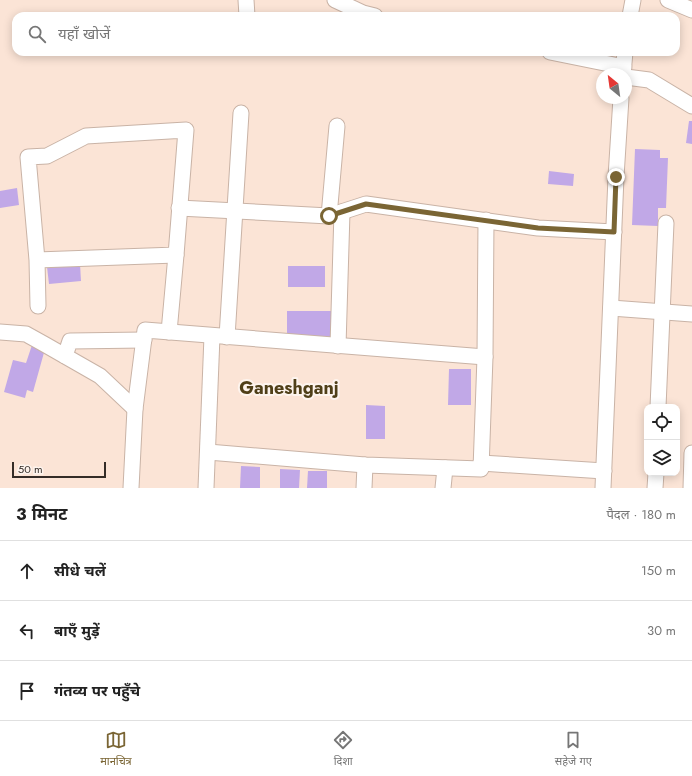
<!DOCTYPE html>
<html lang="hi">
<meta charset="utf-8">
<style>
body{margin:0;font-family:Jost,"Noto Sans Devanagari",sans-serif;background:#f6f6f6;color:#222}
.controls{position:absolute;right:12px;bottom:12px;display:grid;overflow:hidden;border-radius:8px;box-shadow:0 2px 10px #0003}
.controls button{width:36px;height:36px;display:grid;place-items:center;padding:0;border:0;border-bottom:1px solid #e0e0e0;background:#fff;color:#222;font:20px sans-serif}
.compass{position:absolute;left:596px;top:68px;width:36px;height:36px;border-radius:50%;background:#fff;box-shadow:0 2px 10px #0003;rotate:331deg}
.scale{position:absolute;left:12px;bottom:10px;width:94px;box-sizing:border-box;padding-left:4px;border:2px solid #342c27;border-top:0;font-size:11px;line-height:14px;white-space:nowrap;color:#342c27;-webkit-text-stroke:3px #fdf4ee;paint-order:stroke}
.stop{position:absolute;width:12px;height:12px;margin:-9px;border:3px solid #7a6534;border-radius:50%;background:#fff}
.stop.end{background:#7a6534;border-color:#fff;box-shadow:0 1px 4px #0008}
.list{margin:0;padding:0;list-style:none}
h2{display:flex;justify-content:space-between;align-items:center;height:52px;margin:0;padding:0 16px;font-size:17px}
h2 small{font-size:13px;font-weight:400;color:#767676}
.list li{display:grid;grid-template-columns:26px 1fr auto;gap:12px;align-items:center;box-sizing:border-box;height:60px;padding:0 16px;border-top:1px solid #e0e0e0}
.list b{display:block;font-size:15px;white-space:nowrap}
.list em{font-size:13px;font-style:normal;color:#767676}
.icon{flex:none;width:22px;height:22px;fill:none;stroke:currentColor;stroke-width:2;stroke-linecap:round;stroke-linejoin:round}
.map{position:relative;flex:none;width:692px;height:488px;overflow:hidden}
.search{position:absolute;background:#fff;box-shadow:0 2px 10px #0003;left:12px;right:12px;top:12px;height:44px;display:flex;align-items:center;gap:10px;box-sizing:border-box;padding:0 14px;border-radius:12px;color:#767676;font-size:15px}
.sheet{height:232px;background:#fff}
nav{display:flex;justify-content:space-around;align-items:center;box-sizing:border-box;height:56px;border-top:1px solid #e0e0e0;background:#fff;font-size:11px;color:#767676}
nav a{display:grid;justify-items:center;gap:2px}
nav .on{color:#7a6534}
.map>svg:first-child{display:block}
.building{fill:#c1a8e7}
.lines{fill:none;stroke-linecap:round;stroke-linejoin:round}
.minor-casing{stroke:#c9b3a6;stroke-width:17}
.minor{stroke:#fff;stroke-width:15}
.route{stroke:#7a6534;stroke-width:5}
.labels{text-anchor:middle;stroke-width:4;stroke-linejoin:round;paint-order:stroke}
.district-label{font-size:18px;font-weight:bold;fill:#4f3f18;stroke:#fdf4ee}
</style>
<div class="map">
<svg width="692" height="488" viewBox="0 0 692 488">
<rect width="100%" height="100%" fill="#fbe4d6"/>
<g class="building">
<path d="M689 121H692V144L686 143Z"/>
<path d="M635 149 660 150V158H668L666 208H658V226L632 225Z"/>
<path d="M549 171 574 174 573 186 548 184Z"/>
<path d="M17 188 19 205 0 208V191Z"/>
<path d="M80 264 81 281 49 284 47 267Z"/>
<rect x="288" y="266" width="37" height="21"/>
<path d="M287 311H333L332 337 287 336Z"/>
<path d="M32 345 45 349 33 392 27 390 25 398 4 392 13 360 26 363Z"/>
<path d="M449 369H471V405H448Z"/>
<path d="M366 405 385 406V439H366Z"/>
<path d="M241 466 260 467V488H240Z"/>
<path d="M280 469 300 470 299 488H280Z"/>
<path d="M308 471H327V488H307Z"/>
</g>
<g class="lines">
<defs>
<g id="minor">
<path d="M246 0 247 16"/>
<path d="M335 0 363 13 375 16"/>
<path d="M668 0 692 10"/>
<path d="M630 16 633 0"/>
<path d="M550 52 624 67"/>
<path d="M623 74 625 52"/>
<path d="M626 77 649 80 692 106"/>
<path d="M179 208 329 216 366 204 538 228 614 232"/>
<path d="M329 216 337 126"/>
<path d="M37 260 176 255 186 130 86 136 47 156 28 157 37 260 38 306"/>
<path d="M611 308 692 314"/>
<path d="M0 332 26 334 44 344 100 376 135 409"/>
<path d="M169 332 176 255"/>
<path d="M227 337 241 113"/>
<path d="M338 346 342 212"/>
<path d="M65 356 70 341 144 340"/>
<path d="M658 407 666 223"/>
<path d="M208 452 365 465 481 469 485 357 486 220"/>
<path d="M481 463 604 471"/>
<path d="M131 488 135 409 145 330 485 357"/>
<path d="M206 488 212 336"/>
<path d="M364 488 365 465"/>
<path d="M443 488 445 468"/>
<path d="M603 488 616 177 621 98"/>
<path d="M655 488 656 473"/>
<path d="M691 488 692 453"/>
</g>
</defs>
<use href="#minor" class="minor-casing"/>
<use href="#minor" class="minor"/>
</g>
<g class="lines">
<path class="route" d="M329 216 366 204 538 228 614 232 616 177"/>
</g>
<g class="labels">
<g class="district-label">
<text x="289" y="394">Ganeshganj</text>
</g>
</g>
</svg>
<div class="controls">
<button><svg class="icon" aria-label="locate" viewBox="0 0 24 24"><circle cx="12" cy="12" r="6"/><path d="M12 2v4M12 18v4M2 12h4M18 12h4"/></svg></button>
<button><svg class="icon" aria-label="layers" viewBox="0 0 24 24"><path d="M12 4l9 5-9 5-9-5zM3 14l9 5 9-5"/></svg></button>
</div>
<svg class="compass" viewBox="-18 -18 36 36"><path d="M0-13l5 13h-10z" fill="#e53935"/><path d="M0 13l5-13h-10z" fill="#767676"/></svg>
<div class="scale">50 m</div>
<div class="stop" style="left:329px;top:216px"></div>
<div class="stop end" style="left:616px;top:177px"></div>
<div class="search"><svg class="icon" aria-label="search" viewBox="0 0 24 24"><circle cx="10" cy="10" r="6"/><path d="M15 15l6 6"/></svg>यहाँ खोजें</div>
</div>
<section class="sheet">
<h2>3 मिनट<small>पैदल · 180 m</small></h2>
<ul class="list">
<li><svg class="icon" aria-label="ahead" viewBox="0 0 24 24"><path d="M12 20V5M6 11l6-6 6 6"/></svg><div><b>सीधे चलें</b></div><em>150 m</em></li>
<li><svg class="icon" aria-label="left" viewBox="0 0 24 24"><path d="M17 20v-9H6M10 6l-5 5 5 5"/></svg><div><b>बाएँ मुड़ें</b></div><em>30 m</em></li>
<li><svg class="icon" aria-label="arrive" viewBox="0 0 24 24"><path d="M6 21V4h12l-3 4 3 4H6"/></svg><div><b>गंतव्य पर पहुँचे</b></div></li>
</ul>
</section>
<nav>
<a class="on"><svg class="icon" aria-label="map" viewBox="0 0 24 24"><path d="M3 6l6-2 6 2 6-2v14l-6 2-6-2-6 2zM9 4v14M15 6v14"/></svg>मानचित्र</a>
<a><svg class="icon" aria-label="directions" viewBox="0 0 24 24"><path d="M12 3l9 9-9 9-9-9zM9 14v-3h6M13 9l2 2-2 2"/></svg>दिशा</a>
<a><svg class="icon" aria-label="saved" viewBox="0 0 24 24"><path d="M7 4h10v16l-5-4-5 4z"/></svg>सहेजे गए</a>
</nav>
